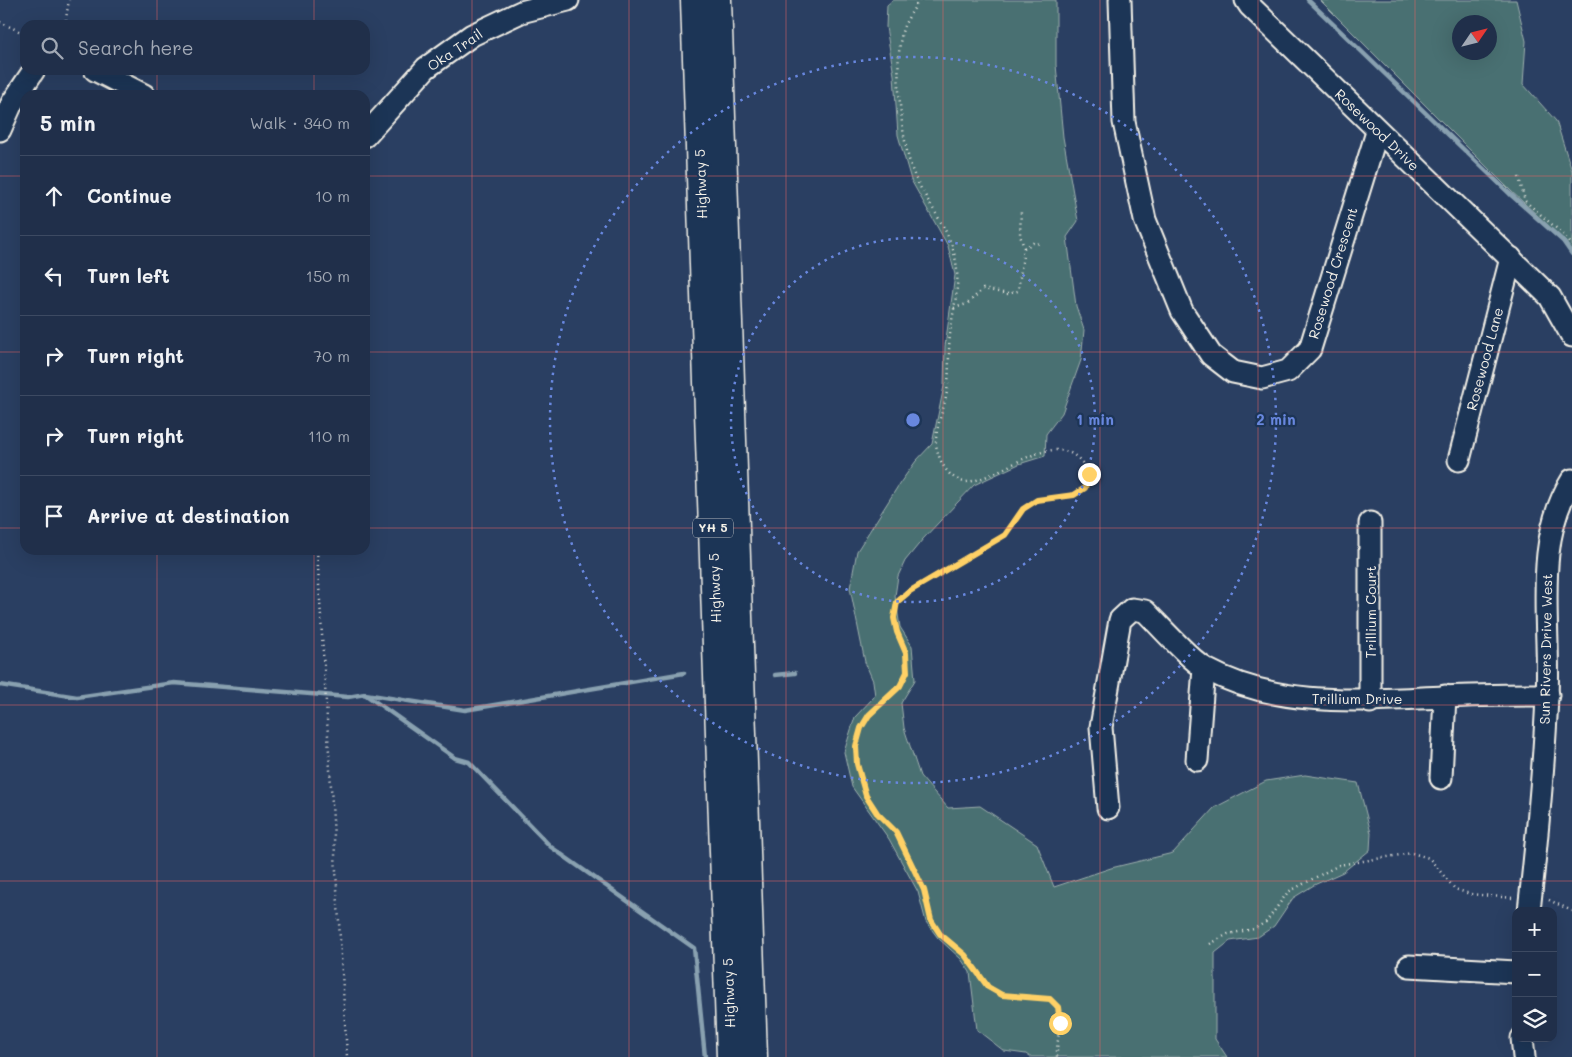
<!DOCTYPE html>
<meta charset="utf-8">
<style>
body{margin:0;font-family:Mali,sans-serif;background:#2d3b54;color:#f1f3f6}
.controls{position:absolute;right:15px;bottom:15px;display:grid;overflow:hidden;border-radius:10px;box-shadow:0 5px 20px #0002}
.controls button{width:45px;height:45px;display:grid;place-items:center;padding:0;border:0;border-bottom:1px solid #3d4a62;background:#202f4a;color:#f1f3f6;font:25px sans-serif}
.compass{position:absolute;left:1452px;top:15px;width:45px;height:45px;border-radius:50%;background:#202f4a;box-shadow:0 5px 20px #0002;rotate:55deg}
.stop{position:absolute;width:15px;height:15px;margin:-11px;border:4px solid #ffd166;border-radius:50%;background:#fff}
.stop.end{background:#ffd166;border-color:#fff;box-shadow:0 1px 5px #0008}
.list{margin:0;padding:0;list-style:none}
h2{display:flex;justify-content:space-between;align-items:center;height:65px;margin:0;padding:0 20px;font-size:21px}
h2 small{font-size:16px;font-weight:400;color:#a2a9b5}
.list li{display:grid;grid-template-columns:32px 1fr auto;gap:15px;align-items:center;box-sizing:border-box;height:80px;padding:0 20px;border-top:1px solid #3d4a62}
.list b{display:block;font-size:19px;white-space:nowrap}
.list em{font-size:16px;font-style:normal;color:#a2a9b5}
.icon{flex:none;width:28px;height:28px;fill:none;stroke:currentColor;stroke-width:2;stroke-linecap:round;stroke-linejoin:round}
.map{position:relative;flex:none;width:1572px;height:1057px;overflow:hidden}
.search{position:absolute;background:#202f4a;box-shadow:0 5px 20px #0002;left:20px;top:20px;width:350px;height:55px;display:flex;align-items:center;gap:12px;box-sizing:border-box;padding:0 18px;border-radius:15px;color:#a2a9b5;font-size:19px}
.panel{position:absolute;background:#202f4a;box-shadow:0 5px 20px #0002;left:20px;top:90px;width:350px;height:465px;border-radius:15px}
.map>svg:first-child{display:block}
.green{fill:#486f72;stroke:#9eb0ad;fill-rule:evenodd}
.lines{fill:none;stroke-linecap:round;stroke-linejoin:round}
.stream{stroke:#89a1b0;stroke-width:4.5}
.minor-casing{stroke:#f4f1e8;stroke-width:25}
.highway-casing{stroke:#f4f1e8;stroke-width:31}
.path{stroke:#f4f1e8;stroke-width:2.5;stroke-dasharray:1 4;stroke-linecap:butt}
.minor{stroke:#1d3557;stroke-width:21}
.highway{stroke:#1d3557;stroke-width:28}
.route{stroke:#ffd166;stroke-width:6}
.grid{fill:none;stroke:#df6462;stroke-width:1;stroke-opacity:0.55}
.ring{fill:none;stroke:#6887de;stroke-width:2.5;stroke-dasharray:2.5 5}
.labels{text-anchor:middle;stroke-width:4.5;stroke-linejoin:round;paint-order:stroke}
.shield{fill:#1d3557;stroke:#b4b9bc;stroke-width:1}
.shield-label{font-size:12px;font-weight:bold;fill:#f4f1e8}
.street-label{font-size:14px;fill:#f4f1e8;stroke:#1d3557}
.centre{fill:#6887de;stroke:#1d3557;stroke-width:2.5}
.ring-label{font-size:15px;text-anchor:middle;font-weight:bold;fill:#6887de;stroke:#1d3557;stroke-width:4.5;stroke-linejoin:round;paint-order:stroke}
</style>
<div class="map">
<svg width="1572" height="1057" viewBox="0 0 1572 1057">
<rect width="100%" height="100%" fill="#2a3f62"/>
<filter id="ink" filterUnits="userSpaceOnUse"><feTurbulence type="fractalNoise" baseFrequency=".02" numOctaves="2"/><feDisplacementMap in="SourceGraphic" scale="10" xChannelSelector="R" yChannelSelector="G"/><feConvolveMatrix kernelMatrix="1 2 1 2 8 2 1 2 1" color-interpolation-filters="sRGB"/></filter>
<g filter="url(#ink)">
<g class="green">
<path d="M893 0H1056V65L1063 137 1078 221 1067 237 1076 306 1084 330 1081 360 1062 413 1046 434 1045 456 1019 464 974 485 923 539 905 561 898 576 895 596 900 627 912 646 915 680 901 703 904 728 920 776 948 808 980 806 1037 844 1054 887 1111 868 1173 853 1214 808 1266 781 1305 775 1358 783 1371 833 1370 850 1343 872 1314 885 1293 898 1274 926 1258 937 1230 941 1215 953V1039L1227 1057H1030L1026 1054 1004 1051 977 1030 970 972 961 959 938 938 926 922 918 892 889 839 852 787 844 752 855 717 875 696 873 681 865 662 850 588 857 551 900 483 916 461 932 444 944 386 945 346 955 275 948 246 911 180 898 135 894 75 886 27 887 5Z"/>
<path d="M1320 0H1516L1526 41 1523 84 1556 121 1572 171V252L1564 240 1511 191ZM1460 22H1490V52H1460Z"/>
</g>
<g class="lines">
<g class="stream">
<path d="M1308 0 1510 194 1563 241 1572 254"/>
<path d="M775 675 795 673"/>
<path d="M0 685 77 697 174 683 348 697 365 694 465 710 684 673"/>
<path d="M366 695 455 758 469 762 551 847 694 948 705 1057"/>
</g>
<defs>
<g id="minor">
<path d="M1120 0 1124 122 1145 220 1182 311 1211 355 1233 372 1262 378 1288 371 1310 349 1377 132"/>
<path d="M1246 0 1250 6 1550 297 1572 336"/>
<path d="M95 70 144 95"/>
<path d="M0 130 12 103 34 70"/>
<path d="M365 136 426 68 472 35 521 12 568 0"/>
<path d="M1459 460 1511 258"/>
<path d="M1370 523V702"/>
<path d="M1197 760 1204 668"/>
<path d="M1441 778 1445 696"/>
<path d="M1108 808 1101 727 1120 620 1132 609 1145 611C1159 625 1191 661 1206 669 1280 709 1363 700 1445 697 1479 695 1513 695 1548 695"/>
<path d="M1529 911C1537 839 1544 767 1547 696 1551 626 1532 543 1572 480"/>
<path d="M1409 966 1516 972"/>
<path d="M1522 1038 1524 1057"/>
</g>
<g id="highway">
<path d="M695 0 731 1057"/>
<path d="M717 0 753 1057"/>
</g>
</defs>
<use href="#minor" class="minor-casing"/>
<use href="#highway" class="highway-casing"/>
<g class="path">
<path d="M919 0C914 9 908 17 904 26 892 57 901 149 916 179 931 209 955 236 957 271 959 292 952 314 950 335 948 353 950 373 947 391 945 407 937 423 936 439 935 448 941 464 947 471 951 476 959 482 966 482 1004 479 1062 417 1089 474L1085 488 1074 495 1037 500 1023 509 1005 535 910 591 897 602 894 618 897 632 906 653 907 673 900 686 869 715 861 728 856 746 857 764 866 796 877 813 896 832 924 890 931 920 940 934 965 955 988 987 1002 995 1051 999C1066 1015 1056 1037 1057 1057"/>
<path d="M0 22 25 34"/>
<path d="M65 25 69 0"/>
<path d="M1519 177 1525 201 1563 234 1572 245"/>
<path d="M1024 248 1033 243 1041 244"/>
<path d="M954 308 967 304 983 289 1008 294 1018 291 1024 248 1020 235 1021 210"/>
<path d="M317 550 347 1057"/>
<path d="M1549 900 1572 911"/>
<path d="M1210 944 1228 934 1254 929 1266 922 1288 892 1339 865 1412 853 1429 858 1455 889 1470 894 1513 898"/>
</g>
<use href="#minor" class="minor"/>
<use href="#highway" class="highway"/>
</g>
</g>
<g class="lines" filter="url(#ink)">
<path class="route" d="M1060 1023 1058 1007 1050 999 1002 995 988 987 965 955 940 934 931 920 924 890 896 832 877 813 866 796 857 764 856 746 861 728 869 715 900 686 907 672 906 653 897 632 894 618 897 602 910 591 1005 535 1023 509 1037 500 1074 495 1085 488 1089 474"/>
</g>
<path class="grid" d="M157 0V25M314 0V25M472 0V1057M629 0V1057M786 0V1057M943 0V1057M1100 0V1057M1258 0V1057M1415 0V1057M157 70V95M314 70V95M0 176H25M365 176H1572M0 352H25M365 352H1572M0 528H25M365 528H1572M157 550V1057M314 550V1057M0 705H1572M0 881H1572"/>
<g class="ring">
<circle cx="913" cy="420" r="182"/>
<circle cx="913" cy="420" r="363"/>
</g>
<g class="labels">
<rect class="shield" x="693" y="518.5" width="40" height="19" rx="4"/>
<g class="shield-label">
<text x="713" y="532">YH 5</text>
</g>
<g class="street-label">
<text transform="translate(455 50) rotate(-34)" y="5">Oka Trail</text>
<text transform="translate(1377 130) rotate(44)" y="5">Rosewood Drive</text>
<text transform="translate(701 184) rotate(-92)" y="5">Highway 5</text>
<text transform="translate(1333 273) rotate(-73)" y="5">Rosewood Crescent</text>
<text transform="translate(1485 359) rotate(-75)" y="5">Rosewood Lane</text>
<text transform="translate(715 588) rotate(-92)" y="5">Highway 5</text>
<text transform="translate(1371 612) rotate(-90)" y="5">Trillium Court</text>
<text transform="translate(1546 649) rotate(-89)" y="5">Sun Rivers Drive West</text>
<text x="1357" y="704">Trillium Drive</text>
<text transform="translate(729 993) rotate(-92)" y="5">Highway 5</text>
</g>
</g>
<circle cx="913" cy="420" r="8" class="centre"/>
<g class="ring-label">
<text x="1095" y="425">1 min</text>
<text x="1276" y="425">2 min</text>
</g>
</svg>
<div class="controls">
<button>+</button>
<button>−</button>
<button><svg class="icon" aria-label="layers" viewBox="0 0 24 24"><path d="M12 4l9 5-9 5-9-5zM3 14l9 5 9-5"/></svg></button>
</div>
<svg class="compass" viewBox="-18 -18 36 36"><path d="M0-13l5 13h-10z" fill="#e53935"/><path d="M0 13l5-13h-10z" fill="#a2a9b5"/></svg>
<div class="stop" style="left:1060px;top:1023px"></div>
<div class="stop end" style="left:1089px;top:474px"></div>
<div class="search"><svg class="icon" aria-label="search" viewBox="0 0 24 24"><circle cx="10" cy="10" r="6"/><path d="M15 15l6 6"/></svg>Search here</div>
<section class="panel">
<h2>5 min<small>Walk · 340 m</small></h2>
<ul class="list">
<li><svg class="icon" aria-label="ahead" viewBox="0 0 24 24"><path d="M12 20V5M6 11l6-6 6 6"/></svg><div><b>Continue</b></div><em>10 m</em></li>
<li><svg class="icon" aria-label="left" viewBox="0 0 24 24"><path d="M17 20v-9H6M10 6l-5 5 5 5"/></svg><div><b>Turn left</b></div><em>150 m</em></li>
<li><svg class="icon" aria-label="right" viewBox="0 0 24 24"><path d="M7 20v-9h11M14 6l5 5-5 5"/></svg><div><b>Turn right</b></div><em>70 m</em></li>
<li><svg class="icon" aria-label="right" viewBox="0 0 24 24"><path d="M7 20v-9h11M14 6l5 5-5 5"/></svg><div><b>Turn right</b></div><em>110 m</em></li>
<li><svg class="icon" aria-label="arrive" viewBox="0 0 24 24"><path d="M6 21V4h12l-3 4 3 4H6"/></svg><div><b>Arrive at destination</b></div></li>
</ul>
</section>
</div>
